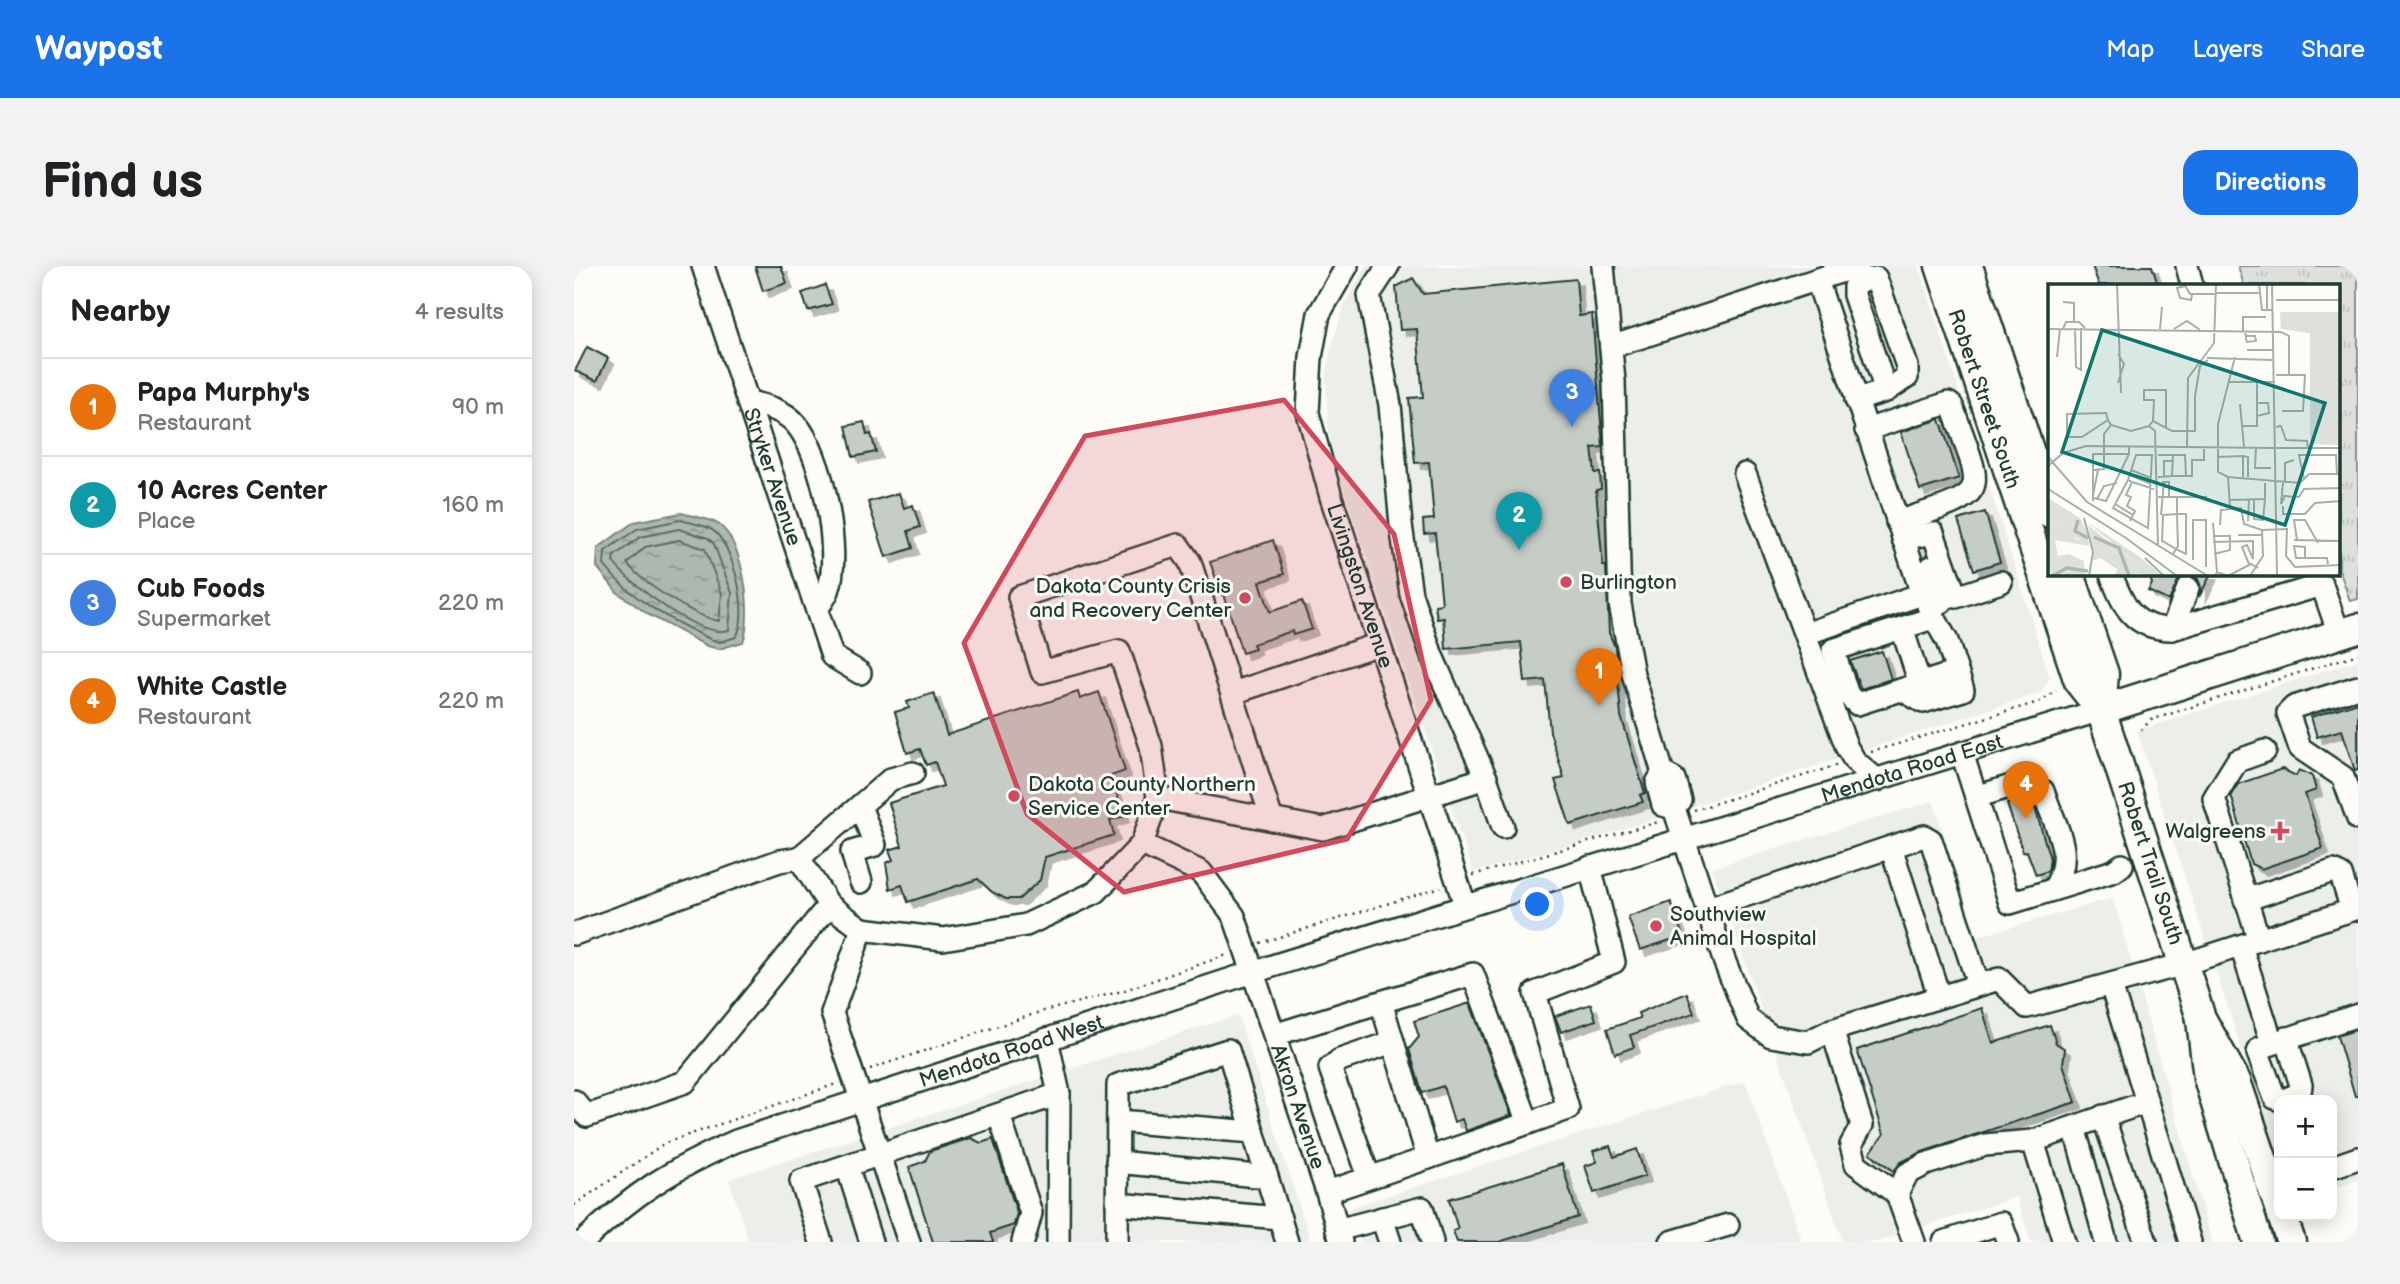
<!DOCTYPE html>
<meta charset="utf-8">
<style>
body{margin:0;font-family:"Balsamiq Sans",sans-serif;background:#f2f2f2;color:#202124}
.controls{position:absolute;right:21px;bottom:21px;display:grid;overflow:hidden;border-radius:14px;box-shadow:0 4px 18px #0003}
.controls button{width:63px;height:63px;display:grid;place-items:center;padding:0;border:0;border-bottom:2px solid #e0e0e0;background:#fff;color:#202124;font:35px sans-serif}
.you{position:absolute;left:964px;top:639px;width:24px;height:24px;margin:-18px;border:5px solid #fff;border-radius:50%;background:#1a73e8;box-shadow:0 0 0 10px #1a73e833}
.badge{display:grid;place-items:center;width:46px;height:46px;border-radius:50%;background:#1a73e8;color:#fff;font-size:23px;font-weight:700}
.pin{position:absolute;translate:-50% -58px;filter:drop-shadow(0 2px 4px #0008)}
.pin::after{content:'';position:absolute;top:37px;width:24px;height:21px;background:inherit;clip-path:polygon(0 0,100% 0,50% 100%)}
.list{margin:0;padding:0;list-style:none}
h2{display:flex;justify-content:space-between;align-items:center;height:91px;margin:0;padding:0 28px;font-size:30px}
h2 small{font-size:23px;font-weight:400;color:#757577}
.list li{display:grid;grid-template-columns:46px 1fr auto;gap:21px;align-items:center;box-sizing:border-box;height:98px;padding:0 28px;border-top:2px solid #e0e0e0}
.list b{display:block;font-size:26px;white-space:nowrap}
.list p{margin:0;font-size:23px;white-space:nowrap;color:#757577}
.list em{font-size:23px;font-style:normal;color:#757577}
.map{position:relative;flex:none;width:1784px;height:976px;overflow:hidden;border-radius:21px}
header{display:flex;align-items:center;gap:42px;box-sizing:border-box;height:98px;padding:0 35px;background:#1a73e8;color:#fff}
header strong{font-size:33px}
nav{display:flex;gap:38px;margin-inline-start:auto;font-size:24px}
.intro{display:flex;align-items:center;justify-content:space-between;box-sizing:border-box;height:168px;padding:0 42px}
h1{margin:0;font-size:49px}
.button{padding:18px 32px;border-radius:21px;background:#1a73e8;color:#fff;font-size:24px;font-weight:700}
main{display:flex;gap:42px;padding:0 42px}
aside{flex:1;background:#fff;border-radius:21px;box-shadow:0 4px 18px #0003}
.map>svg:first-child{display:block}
.built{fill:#eceee9}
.grass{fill:url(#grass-tufts);stroke:#7e8e88;stroke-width:2}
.water{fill:url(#water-ripples);stroke:#75877f;stroke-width:2}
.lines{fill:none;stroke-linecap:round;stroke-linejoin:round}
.shore{stroke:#586e66;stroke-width:2}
.building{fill:#c6cdc7;stroke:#1f3d34;stroke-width:2;filter:url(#shadow)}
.minor-tunnel{stroke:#d1d6d0;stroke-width:21;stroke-dasharray:21 10;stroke-linecap:butt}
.minor-casing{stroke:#1f3d34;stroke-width:26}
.major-casing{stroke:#1f3d34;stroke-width:33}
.path{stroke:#1f3d34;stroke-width:2.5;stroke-dasharray:2 5;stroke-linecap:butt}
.minor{stroke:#fdfcf7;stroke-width:21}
.major{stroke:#fdfcf7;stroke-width:28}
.marked{fill:#d1495b;fill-opacity:0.2;stroke:#d1495b;stroke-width:5;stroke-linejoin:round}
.poi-dot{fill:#d1495b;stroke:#fdfcf7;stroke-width:2.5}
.labels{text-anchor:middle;stroke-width:6;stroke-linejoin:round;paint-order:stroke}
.street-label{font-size:21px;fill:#1f3d34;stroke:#fdfcf7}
.poi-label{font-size:21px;fill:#1f3d34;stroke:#fdfcf7;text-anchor:start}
.inset-river{fill:none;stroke:#aeb8b1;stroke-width:3.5}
.inset-road{fill:none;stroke:#a4b0a9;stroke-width:2}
.view{fill:#0f766e;fill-opacity:0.15;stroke:#0f766e;stroke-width:3.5}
.inset-edge{fill:none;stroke:#1f3d34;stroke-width:3.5}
</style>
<header>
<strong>Waypost</strong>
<nav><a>Map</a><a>Layers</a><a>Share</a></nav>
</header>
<div class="intro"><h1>Find us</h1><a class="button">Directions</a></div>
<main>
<aside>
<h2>Nearby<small>4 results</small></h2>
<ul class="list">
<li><span class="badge" style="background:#e8710a">1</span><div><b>Papa Murphy's</b><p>Restaurant</p></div><em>90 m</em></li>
<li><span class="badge" style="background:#0f9aa8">2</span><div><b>10 Acres Center</b><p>Place</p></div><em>160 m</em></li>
<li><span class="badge" style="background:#3f7fe0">3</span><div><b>Cub Foods</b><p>Supermarket</p></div><em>220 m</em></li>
<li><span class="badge" style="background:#e8710a">4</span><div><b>White Castle</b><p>Restaurant</p></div><em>220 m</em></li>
</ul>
</aside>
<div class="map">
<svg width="1784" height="976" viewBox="0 0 1784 976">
<defs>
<pattern id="grass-tufts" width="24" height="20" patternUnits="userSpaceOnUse" patternTransform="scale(1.75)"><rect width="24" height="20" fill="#dde0db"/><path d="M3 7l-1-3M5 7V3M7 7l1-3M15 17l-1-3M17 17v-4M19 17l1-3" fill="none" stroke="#bdc1bd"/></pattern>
<pattern id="water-ripples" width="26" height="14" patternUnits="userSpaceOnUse" patternTransform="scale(1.75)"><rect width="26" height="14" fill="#aeb8b1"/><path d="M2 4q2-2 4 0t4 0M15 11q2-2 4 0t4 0" fill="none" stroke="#8d9791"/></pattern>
<filter id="shadow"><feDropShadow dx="6" dy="6" stdDeviation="0" flood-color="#0004"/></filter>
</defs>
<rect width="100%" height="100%" fill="#fdfcf7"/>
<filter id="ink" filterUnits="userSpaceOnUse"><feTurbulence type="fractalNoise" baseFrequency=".0143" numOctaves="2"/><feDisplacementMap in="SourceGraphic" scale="14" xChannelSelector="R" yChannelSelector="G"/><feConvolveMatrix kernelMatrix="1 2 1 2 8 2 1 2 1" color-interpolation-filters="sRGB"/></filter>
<g filter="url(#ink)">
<g class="built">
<path d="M792 0H1345L1476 412 1466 427 1018 573 899 606 762 201 754 164 752 112 756 86 770 39Z"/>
<path d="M1784 394V914L1758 923V834H1705V898L1563 465Z"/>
<path d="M1359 535 1403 671 1539 632 1638 976H1457L1442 931 1303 976H1269L1138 602Z"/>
<path d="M664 749 737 976H175L155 913Z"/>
<path d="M1171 815 1228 976H786L775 942Z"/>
</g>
<path class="grass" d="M1664 0H1784V333L1776 335 1765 303V19H1670Z"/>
<path class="water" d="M107 247C118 250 134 252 144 258 170 275 179 349 169 376L145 383 133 380 75 349 43 326 23 301 24 282 60 256Z"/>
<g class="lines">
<g class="shore">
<path d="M106 254C117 257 134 259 142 267 160 284 176 349 162 371L146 376 136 373C96 353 58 335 30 299L31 285 63 263Z"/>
<path d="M105 263 134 272 140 278 158 327 155 364C126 373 57 319 39 296L40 290 66 271Z"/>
<path d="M105 274 131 283 148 328 145 355C120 350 69 318 53 297L71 281Z"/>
</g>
</g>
<g class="building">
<path d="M181 0H207L213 17 189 25Z"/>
<path d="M1518 0H1578L1584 19H1525Z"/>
<path d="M839 12 849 28 1002 13 1005 50 1018 48 1029 181 1018 182 1021 207H1026L1027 223 1022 224 1029 300H1032L1035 367 1041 381 1047 450 1071 527 1066 529 1069 536 996 559 981 514 990 512 976 466 971 414 951 416 947 376 872 383 870 352 863 353 861 339 868 338 861 267 850 268 849 254 860 253 855 196 841 197 835 132 849 131 843 63 826 64 822 21Z"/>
<path d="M251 19 258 38 234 45 228 27Z"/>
<path d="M13 81 34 92 23 115 1 105Z"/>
<path d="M1366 153 1385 212 1346 224 1327 166Z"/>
<path d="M290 156 293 169 297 168 302 186 279 191 272 160Z"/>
<path d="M325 227 330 242 339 239 346 261 334 265 339 282 312 291 294 236Z"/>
<path d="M1411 246 1426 296 1400 304 1384 254Z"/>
<path d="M699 274 710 308 686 316 696 346 728 335 738 363 719 369 718 365 679 378 681 383 668 387 650 328 648 329 636 296Z"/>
<path d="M1575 308H1637L1625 331 1627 321 1624 313 1618 310 1606 311 1595 335 1574 325 1578 318Z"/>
<path d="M1308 385 1317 413 1287 423 1276 395Z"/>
<path d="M504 426 506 433 525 426 551 505 537 510 550 550 536 554 540 569 471 591 466 614 445 633H432L418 626 404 613 334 636 328 619 316 623 312 597 319 594 315 584 328 580 315 537 369 520 361 496 352 499 346 483 333 487 321 446 335 442 333 436 360 427 373 469Z"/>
<path d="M1784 436V504L1781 505 1768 464 1743 471 1737 451Z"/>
<path d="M1708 503 1722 510 1725 504 1738 510 1742 524 1731 528 1749 582 1687 603 1677 598 1657 529 1664 518Z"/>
<path d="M1450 532 1459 535 1476 593 1474 605 1462 609 1453 585 1449 586 1433 538Z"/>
<path d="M1097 636 1109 670 1066 684 1054 651Z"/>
<path d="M1113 727 1120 747 1056 769 1060 781 1041 788 1033 763 1066 752 1064 747Z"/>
<path d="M896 737 937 849 892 865 888 853 880 856 869 820 848 827 835 783 845 771 840 755Z"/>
<path d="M1017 738 1022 754 987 766 981 750Z"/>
<path d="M1408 742 1419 777 1476 759 1482 777 1491 783 1489 798 1502 836 1348 886 1327 896 1320 905 1296 887 1310 868 1283 784Z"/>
<path d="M1784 763V830H1781L1763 770Z"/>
<path d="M397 872 407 877 419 873 443 947 440 959 416 967 419 976H359L335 901 351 895 356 885Z"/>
<path d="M1036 880 1040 891 1063 883 1071 910 1020 927 1011 900 1023 896 1019 885Z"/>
<path d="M988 898 1004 951 925 976H883L879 965 884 963 875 933Z"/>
</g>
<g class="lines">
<path class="minor-tunnel" d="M1351 283 1355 296"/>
<defs>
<g id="minor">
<path id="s1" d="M129 0 258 390 286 407"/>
<path id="s2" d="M773 0 745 48 737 91 734 147 757 231 891 639"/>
<path d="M1029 0 1040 115 1046 338 1059 408 1089 507 1100 513 1106 534 1100 542"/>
<path d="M1613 0 1618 19"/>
<path d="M1037 81 1284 0"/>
<path d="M1282 134 1312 125 1280 29V21L1288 14 1302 12 1333 100V111L1312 125"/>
<path d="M174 136C191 139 210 144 222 158 249 189 268 287 254 325 251 332 246 338 243 344"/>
<path d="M1292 164 1374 137 1378 140C1411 233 1419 225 1323 256"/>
<path d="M1171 208 1273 482 1281 495 1303 514"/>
<path d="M1329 273 1359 267 1382 331 1427 316"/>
<path d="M1357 301 1368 336"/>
<path d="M1537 308C1549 340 1559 363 1598 363L1748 319 1765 368"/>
<path d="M1359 352 1259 384 1274 429 1283 438 1383 406"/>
<path d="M1328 362 1346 418"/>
<path d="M1598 363 1614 322"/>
<path d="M1231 368 1348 328 1243 14"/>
<path d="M1784 421 1720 441 1714 447 1726 482 1769 511 1784 553"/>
<path d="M1328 424 1349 436 1389 424 1373 375 1354 340"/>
<path d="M659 427 805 378"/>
<path d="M1388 487 1436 637 1540 605 1548 599"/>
<path d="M1089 507 1083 517 1089 539 1100 542"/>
<path d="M912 512 929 561"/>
<path d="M1402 531 1447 517 1469 525C1482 563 1501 586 1480 623"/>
<path d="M584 532 577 480 545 385 468 406 445 331 604 279 616 296 698 554"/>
<path d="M286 540 301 579 278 586 287 616"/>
<path d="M1100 542 1150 694 1174 753 1197 770 1234 776 1258 764"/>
<path d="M568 578 584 532 749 563 912 512 858 390 837 328 827 259 816 139 795 29 814 0"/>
<path d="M1317 581 1350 570 1357 574 1404 718"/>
<path d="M225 592 317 513 339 507"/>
<path d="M1671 634 1759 605 1767 609 1778 644"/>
<path d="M1134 642 1317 581 1365 730"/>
<path d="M0 668 205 595 225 592 255 639 288 663"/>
<path d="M1685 674 1640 532 1663 495 1691 485"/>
<path d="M1667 680 1698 777"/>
<path d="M807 736 899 708 954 857"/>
<path d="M700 769 807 736 854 892 753 926"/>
<path d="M1706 834 1701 832 1684 787 1686 782 1784 749"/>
<path d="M1710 834 1726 827 1727 819 1712 772"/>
<path d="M0 835 13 850 111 816 255 639"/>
<path d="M1573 836 1616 976"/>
<path d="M425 849 457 947 449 976"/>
<path d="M1529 850 1572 976"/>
<path d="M544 855 679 866"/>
<path d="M1500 861 1532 976"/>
<path d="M1459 875 1490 976"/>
<path d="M854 892 994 843 961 727 1040 696 1016 601"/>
<path d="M543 896 693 911"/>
<path d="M273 900 297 976"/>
<path d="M1758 901 1784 892"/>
<path d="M795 911 756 802 766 794 819 776"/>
<path d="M1323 928 1333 908 1352 898 1411 879 1459 875 1573 836 1537 719"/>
<path d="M543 938 706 952"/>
<path d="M808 952 816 976"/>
<path d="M763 964 848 942 858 976"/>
<path id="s3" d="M9 976C60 927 97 904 162 875L679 706 1527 444"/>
<path d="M247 976 227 915 485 828 473 773"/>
<path id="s4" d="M335 976 258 747 288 663 369 673 452 659 522 626 568 578 627 606 660 650 753 926 767 976"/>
<path d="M484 976 485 828"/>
<path d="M543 976 544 819 654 784 713 976"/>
<path d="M1097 976 1154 959"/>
<path d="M1340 976 1323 928 1282 898 1277 879 1288 859 1258 764 1425 713 1453 741 1610 698 1784 642"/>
<path d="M1370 976 1427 957 1434 976"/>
</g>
<g id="major">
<path id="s5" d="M1366 0 1505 416 1527 444 1627 752 1662 815 1705 942"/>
<path d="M1394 0 1476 247"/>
<path d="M1496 308 1530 408 1527 444"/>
<path d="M1527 444 1784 362"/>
<path d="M1627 754 1634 812 1684 976"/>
<path d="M1708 950 1717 976"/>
</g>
</defs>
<use href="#minor" class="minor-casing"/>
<use href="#major" class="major-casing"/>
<g class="path">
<path d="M1567 464 1577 454 1784 388"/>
<path d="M1297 486 1468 435 1482 424"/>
<path d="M1120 544 1264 499"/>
<path d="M899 609 1084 556"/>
<path d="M686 677 867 621"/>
<path d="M296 803 466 746 548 725 653 689"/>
<path d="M0 939 91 877 265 817"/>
</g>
<use href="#minor" class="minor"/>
<use href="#major" class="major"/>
</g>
</g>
<path class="marked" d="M710 134 820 268 857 434 773 573 550 626 453 548 390 377 511 170Z"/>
<g class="poi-dot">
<circle cx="992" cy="316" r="7"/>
<circle cx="671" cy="332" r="7"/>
<circle cx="440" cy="530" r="7"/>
<path d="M1702.5 554.5h7v7h7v7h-7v7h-7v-7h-7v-7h7z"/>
<circle cx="1082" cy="660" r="7"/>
</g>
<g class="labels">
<g class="street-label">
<text dy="7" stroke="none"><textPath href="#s5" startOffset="140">Robert Street South</textPath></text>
<text dy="7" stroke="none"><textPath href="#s1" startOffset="222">Stryker Avenue</textPath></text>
<text dy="7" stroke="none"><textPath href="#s2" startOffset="336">Livingston Avenue</textPath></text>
<text dy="7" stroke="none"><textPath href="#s3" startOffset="1418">Mendota Road East</textPath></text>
<text dy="7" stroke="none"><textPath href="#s5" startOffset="635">Robert Trail South</textPath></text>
<text dy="7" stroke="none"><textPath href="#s3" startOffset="474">Mendota Road West</textPath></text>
<text dy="7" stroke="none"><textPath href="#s4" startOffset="962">Akron Avenue</textPath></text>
</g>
<g class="poi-label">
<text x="1006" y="323">Burlington</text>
<text x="657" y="327" text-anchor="end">Dakota County Crisis<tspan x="657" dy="24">and Recovery Center</tspan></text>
<text x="454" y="525">Dakota County Northern<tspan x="454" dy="24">Service Center</tspan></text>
<text x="1692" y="572" text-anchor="end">Walgreens</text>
<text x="1096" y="655">Southview<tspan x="1096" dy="24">Animal Hospital</tspan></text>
</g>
</g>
<g transform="translate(1474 18)">
<rect width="292" height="292" fill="#fdfcf7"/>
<path d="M232 28H292V161L262 160V49L233 45ZM38 237 92 273 114 292 92 290 94 284Z" fill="#dde0db"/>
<path d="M0 214 32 234 39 248 41 262 7 256 10 273 22 292H4L0 284ZM21 236 34 246 39 254 29 256 22 248 4 244ZM40 241 94 284V289L61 292 68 290 69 285 52 274 45 277Z" fill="#dde0db" fill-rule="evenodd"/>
<path d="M21 236 34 246 39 258 4 244ZM21 270 36 277 37 292H22L12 280 10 272Z" fill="#dde0db"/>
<path class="inset-river" d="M30 236 27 247 40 254M46 253 71 264 81 292M4 292 19 284 40 287"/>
<path class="inset-road" d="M10 0H69M69 0 73 109M136 0 142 10H168M211 0 214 26H224M219 0V26M224 0 229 292M137 2 129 4 132 14 143 16 144 11M168 9H211M228 16H293M15 18 26 19V38M27 44 28 83 33 86V44M0 45 233 48 241 52V91M15 45 18 38H31L37 44M112 45 114 23M126 45 139 37 152 46M195 47V33H218M197 47 198 52V55L199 58 208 57 207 52H198M199 66H225M70 70 76 80 70 99M9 73 12 45M159 74 224 76M228 91H257L255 127H234M180 98H225M209 119H220L221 129 209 132M192 120 196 163M60 136 58 129 19 130V149L21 153H34L60 136 63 141M105 137 106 116H96V106H118V144M101 142 105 137 124 147H147V112L152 82 160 76M193 142H209V98M228 143 233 142 238 156 259 157 260 164M81 162V170H45V186L56 185V150L63 141 83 147 101 142 107 147 110 261M139 162 140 94 166 59 168 0M208 163 207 184H223M227 164H293M110 171H125L124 192 110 193M125 171H137L138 192M195 172 200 173V193M0 173 39 218 160 292M169 173 195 172V193M0 182 15 169 38 162 227 164M83 186 103 194M82 191 103 200M124 192H144V176H156V163M116 193V177H125M180 193 170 188V140L187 73M256 195 251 171H288L289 190M80 196 65 224 100 244 104 171H88L80 196 84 198M114 198H121V213M235 199 233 220 237 212M237 199V179L246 176M0 205 78 254 129 292M45 211 50 186M235 212 251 213 256 205 293 204M110 213H129V230L115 231 114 257 116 258 128 265 138 270V230H129L130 262 128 265 125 270M129 213H159M46 214 58 217 81 170M49 215 56 202 69 199M206 215V235L215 236 217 215M182 216 217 215V199M45 217V186M67 220 85 231M235 222V230H257L267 219 293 217M182 224 180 193 252 199 261 190H293M113 231 116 198M36 234 45 268 41 292M82 237 87 227 79 222 83 213 78 211 84 198 106 205M200 237 201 215M165 239 169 288M172 241 173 226 193 224 196 240 214 246M214 246 239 245 238 272 247 283 293 281M190 251H214M165 252H182V266L166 270M246 256 293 257M249 256 246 236H257L270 259M165 258 205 257V275L199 261 194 263 201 280M97 274 116 292M257 274V263L246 262 248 274H279L280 280M145 276V236H158V283M167 292 169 288 180 292 203 280 210 284M202 292 215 272 214 246"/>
<path class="view" d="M54 46 277 119 237 241 14 168Z"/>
<rect width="292" height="292" class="inset-edge"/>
</g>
</svg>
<div class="controls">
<button>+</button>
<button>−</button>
</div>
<div class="you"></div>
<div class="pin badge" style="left:1025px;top:440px;background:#e8710a">1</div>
<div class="pin badge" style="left:945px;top:284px;background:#0f9aa8">2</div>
<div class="pin badge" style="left:998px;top:161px;background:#3f7fe0">3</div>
<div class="pin badge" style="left:1452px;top:553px;background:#e8710a">4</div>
</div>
</main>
